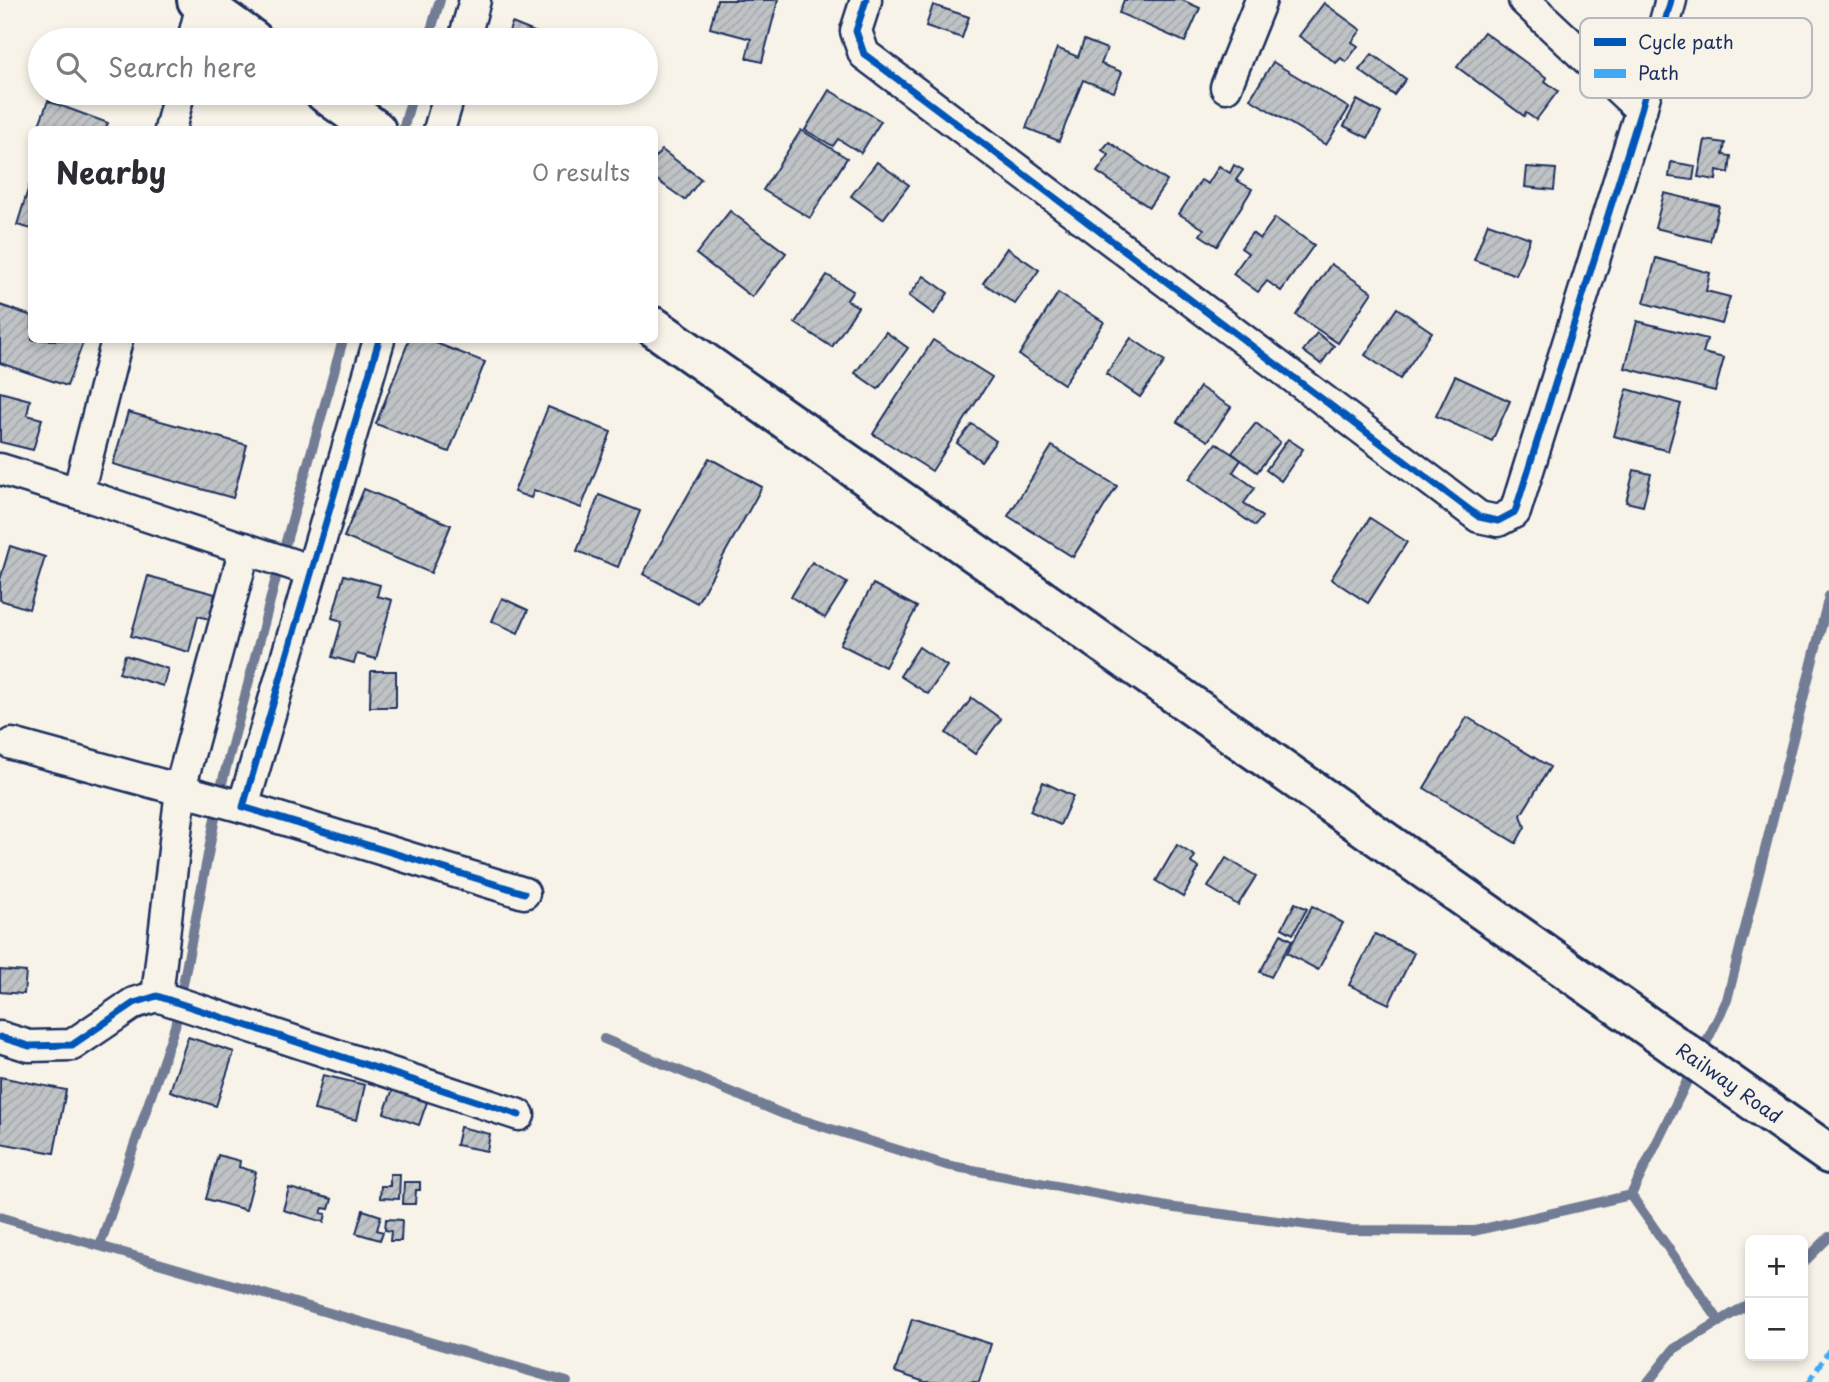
<!DOCTYPE html>
<meta charset="utf-8">
<style>
body{margin:0;font-family:"Playpen Sans",sans-serif;background:#f2f2f3;color:#2b2b33}
.controls{position:absolute;right:21px;bottom:21px;display:grid;overflow:hidden;border-radius:10px;box-shadow:0 4px 10px #0003}
.controls button{width:63px;height:63px;display:grid;place-items:center;padding:0;border:0;border-bottom:2px solid #e1e1e2;background:#fff;color:#2b2b33;font:35px sans-serif}
.list{margin:0;padding:0;list-style:none}
h2{display:flex;justify-content:space-between;align-items:center;height:91px;margin:0;padding:0 28px;font-size:30px}
h2 small{font-size:23px;font-weight:400;color:#7c7c81}
.icon{flex:none;width:38px;height:38px;fill:none;stroke:currentColor;stroke-width:2;stroke-linecap:round;stroke-linejoin:round}
.map{position:relative;flex:none;width:1829px;height:1382px;overflow:hidden}
.search{position:absolute;background:#fff;box-shadow:0 4px 10px #0003;left:28px;top:28px;width:630px;height:77px;display:flex;align-items:center;gap:18px;box-sizing:border-box;padding:0 24px;border-radius:38px;color:#7c7c81;font-size:26px}
.panel{position:absolute;background:#fff;box-shadow:0 4px 10px #0003;left:28px;top:126px;width:630px;height:217px;border-radius:10px}
.map>svg:first-child{display:block}
.lines{fill:none;stroke-linecap:round;stroke-linejoin:round}
.stream{stroke:#727c95;stroke-width:10}
.building{fill:url(#building-hatch);stroke:#1b2f5e;stroke-width:2}
.minor-casing{stroke:#1b2f5e;stroke-width:35}
.major-casing{stroke:#1b2f5e;stroke-width:44}
.minor{stroke:#f7f3e8;stroke-width:30}
.major{stroke:#f7f3e8;stroke-width:38}
.quiet{stroke:#3fa9f5;stroke-width:5;stroke-dasharray:10 5;stroke-linecap:butt}
.cycleway-casing{stroke:#f7f3e8;stroke-width:11}
.cycleway{stroke:#0057b8;stroke-width:7}
.labels{text-anchor:middle;stroke-width:7;stroke-linejoin:round;paint-order:stroke}
.street-label{font-size:19px;fill:#1b2f5e;stroke:#f7f3e8}
.key{fill:#f7f3e8;stroke:#b5b8bf;stroke-width:2}
.key-label{font-size:19px;fill:#1b2f5e}
</style>
<div class="map">
<svg width="1829" height="1382" viewBox="0 0 1829 1382">
<defs>
<pattern id="building-hatch" width="6" height="6" patternUnits="userSpaceOnUse" patternTransform="scale(1.75)"><rect width="6" height="6" fill="#c0c3c5"/><path d="M-1 1l2-2M0 6l6-6M5 7l2-2" fill="none" stroke="#a4a8ac"/></pattern>
</defs>
<rect width="100%" height="100%" fill="#f7f3e8"/>
<filter id="ink" filterUnits="userSpaceOnUse"><feTurbulence type="fractalNoise" baseFrequency=".0143" numOctaves="2"/><feDisplacementMap in="SourceGraphic" scale="14" xChannelSelector="R" yChannelSelector="G"/><feConvolveMatrix kernelMatrix="1 2 1 2 8 2 1 2 1" color-interpolation-filters="sRGB"/></filter>
<g filter="url(#ink)">
<g class="lines">
<g class="stream">
<path d="M428 40 440 0"/>
<path d="M403 130 413 93"/>
<path d="M604 1039 783 1114 946 1165 1167 1207 1348 1230 1474 1231 1631 1195 1720 1322"/>
<path d="M1701 1053 1727 1000 1829 596"/>
<path d="M1631 1195 1693 1069"/>
<path d="M0 1217 567 1382"/>
<path d="M100 1245 175 1026 221 787 281 559 343 340"/>
<path d="M1803 1263 1829 1237"/>
<path d="M1648 1382 1674 1349 1750 1303"/>
</g>
</g>
<g class="building">
<path d="M717 0H778L762 62 746 58 751 39 710 28Z"/>
<path d="M1124 0H1182L1200 8 1185 42 1119 13Z"/>
<path d="M1324 3 1361 30 1352 42 1358 46 1346 62 1341 58 1336 63 1299 36Z"/>
<path d="M933 5 969 17 962 38 926 26Z"/>
<path d="M512 23 547 37 546 40H506Z"/>
<path d="M1484 32 1547 78 1545 81 1558 91 1536 120 1526 113 1524 116 1457 67Z"/>
<path d="M1084 40 1107 49 1101 64 1122 72 1114 92 1083 80 1059 141 1026 128 1057 48 1078 57Z"/>
<path d="M1372 54 1406 79 1394 95 1359 70Z"/>
<path d="M1273 62 1349 108 1326 145 1250 99Z"/>
<path d="M829 90 881 121 861 153 838 139 833 146 805 130Z"/>
<path d="M1357 100 1381 113 1368 138 1344 126Z"/>
<path d="M48 101 108 123 105 130H37Z"/>
<path d="M801 130 847 158 810 218 763 190Z"/>
<path d="M1705 140 1725 143 1723 155 1731 156 1729 173 1717 170 1716 180 1698 177Z"/>
<path d="M1109 142 1167 181 1149 207 1097 172 1109 155 1102 150Z"/>
<path d="M662 150 701 179 685 200 654 178V159Z"/>
<path d="M877 162 909 185 883 219 851 196Z"/>
<path d="M1671 162 1695 166 1693 180 1669 177Z"/>
<path d="M1234 165 1243 170 1236 180 1252 189 1217 246 1200 235 1204 229 1179 214 1201 180 1208 184 1219 166 1230 173Z"/>
<path d="M1527 167 1556 169 1554 190 1525 187Z"/>
<path d="M31 180H32V229L17 225Z"/>
<path d="M1664 193 1719 206 1710 241 1655 228Z"/>
<path d="M730 211 786 253 752 297 696 254Z"/>
<path d="M1275 218 1314 245 1281 291 1267 281 1258 292 1233 274 1248 253 1241 248 1252 233 1260 239Z"/>
<path d="M1488 223 1530 238 1516 275 1474 260Z"/>
<path d="M1007 248 1039 270 1015 304 983 283Z"/>
<path d="M1656 258 1710 273 1706 291 1730 297 1722 324 1644 303Z"/>
<path d="M1331 264 1372 292 1338 343 1296 315Z"/>
<path d="M827 275 853 291 847 300 858 307 832 347 795 323Z"/>
<path d="M924 276 948 293 934 314 909 296Z"/>
<path d="M1058 293 1104 322 1064 384 1019 355Z"/>
<path d="M0 305 32 316V340H84L67 386 0 363Z"/>
<path d="M1397 308 1432 332 1400 379 1365 355Z"/>
<path d="M1637 321 1707 339 1703 353 1724 358 1715 391 1625 368Z"/>
<path d="M886 332 908 348 878 389 855 373Z"/>
<path d="M1317 333 1334 346 1321 364 1303 351Z"/>
<path d="M1131 338 1165 361 1140 397 1106 374Z"/>
<path d="M409 340H428L485 362 449 452 376 424Z"/>
<path d="M933 340 992 377 932 471 873 434Z"/>
<path d="M1455 376 1510 401 1492 441 1436 416Z"/>
<path d="M1200 387 1231 407 1208 441 1177 422Z"/>
<path d="M1627 389 1681 404 1668 451 1614 436Z"/>
<path d="M0 392 30 400 27 415 42 419 33 450 0 442Z"/>
<path d="M548 407 611 432 581 508 534 490 531 498 514 492Z"/>
<path d="M128 412 247 445 233 498 113 464Z"/>
<path d="M1256 423 1280 442 1257 472 1232 453Z"/>
<path d="M972 424 996 441 981 461 957 443Z"/>
<path d="M1288 439 1303 449 1281 481 1266 470Z"/>
<path d="M1216 443 1241 460 1233 472 1255 488 1244 503 1262 517 1255 526 1189 479Z"/>
<path d="M1052 446 1117 486 1073 557 1008 516Z"/>
<path d="M709 458 762 487 697 603 643 574Z"/>
<path d="M1634 470 1651 474 1643 506 1626 502Z"/>
<path d="M364 489 451 525 431 573 344 537Z"/>
<path d="M599 495 640 511 618 567 577 551Z"/>
<path d="M1370 518 1407 542 1368 603 1331 579Z"/>
<path d="M10 546 45 557 29 609 0 600V580Z"/>
<path d="M812 562 847 583 825 618 791 597Z"/>
<path d="M344 575 380 585 377 596 392 600 376 659 357 654 354 663 332 657 342 621 332 618Z"/>
<path d="M148 576 215 594 209 619 198 616 189 652 131 636Z"/>
<path d="M873 584 917 607 885 667 840 644Z"/>
<path d="M502 598 528 610 518 633 492 621Z"/>
<path d="M919 647 947 666 928 694 900 676Z"/>
<path d="M125 655 168 669 163 686 119 673Z"/>
<path d="M371 671H396V707H370Z"/>
<path d="M972 698 1001 719 975 754 946 733Z"/>
<path d="M1467 717 1550 767 1521 815 1525 827 1516 843 1424 788Z"/>
<path d="M1043 782 1073 796 1060 825 1030 811Z"/>
<path d="M1177 845 1195 856 1191 863 1199 868 1183 897 1156 881Z"/>
<path d="M1226 858 1256 876 1238 905 1208 887Z"/>
<path d="M1295 903 1307 909 1293 934 1282 928Z"/>
<path d="M1312 906 1343 923 1318 970 1287 953Z"/>
<path d="M1281 934 1292 940 1271 977 1260 972Z"/>
<path d="M1375 934 1414 953 1389 1004 1349 985Z"/>
<path d="M0 970 26 972 24 994 0 992Z"/>
<path d="M188 1037 234 1052 216 1106 170 1091Z"/>
<path d="M323 1075 365 1085 357 1120 314 1110Z"/>
<path d="M0 1077 66 1090 54 1153 0 1143Z"/>
<path d="M393 1089 427 1102 419 1125 384 1113Z"/>
<path d="M460 1127 490 1134 487 1151 456 1145Z"/>
<path d="M218 1155 240 1161 239 1167 256 1172 246 1210 206 1199Z"/>
<path d="M390 1174H400L399 1199 380 1198 381 1186H390Z"/>
<path d="M404 1182H420V1190H416L415 1204H403Z"/>
<path d="M289 1188 332 1199 329 1209 323 1208 321 1213 326 1214 324 1222 283 1210Z"/>
<path d="M363 1210 381 1216 377 1230 383 1232 380 1240 356 1233Z"/>
<path d="M386 1219 402 1220 401 1241H390L391 1231 385 1230Z"/>
<path d="M912 1319 991 1344 979 1382H925L895 1372Z"/>
</g>
<g class="lines">
<defs>
<g id="minor">
<path d="M866 0 856 31 864 54 1479 517 1498 521 1515 512 1641 110 1671 0"/>
<path d="M1524 0 1641 110"/>
<path d="M193 40 202 4"/>
<path d="M464 40 475 0"/>
<path d="M1226 87 1261 0"/>
<path d="M170 130 179 93"/>
<path d="M439 130 450 93"/>
<path d="M379 340 243 807 524 893"/>
<path d="M0 469 78 493 312 571"/>
<path d="M78 493 117 340"/>
<path d="M12 744 243 807"/>
<path d="M157 996 182 781 245 548"/>
<path d="M0 1037 29 1046 72 1045 134 1003 157 996 519 1115"/>
</g>
<g id="major">
<path d="M197 0 253 40"/>
<path d="M325 93 376 130"/>
<path d="M654 327 1829 1154"/>
</g>
</defs>
<use href="#minor" class="minor-casing"/>
<use href="#major" class="major-casing"/>
<use href="#minor" class="minor"/>
<use href="#major" class="major"/>
<path class="quiet" d="M1809 1382 1829 1350"/>
<defs>
<g id="cycleway">
<path d="M866 0 856 31 864 54 1479 517 1498 521 1515 512 1641 110 1671 0"/>
<path d="M379 340 243 807 524 893"/>
<path d="M0 1037 29 1046 72 1045 134 1003 157 996 519 1115"/>
</g>
</defs>
<use href="#cycleway" class="cycleway-casing"/>
<use href="#cycleway" class="cycleway"/>
</g>
</g>
<g class="labels">
<g class="street-label">
<text transform="translate(1729 1083) rotate(35)" y="7">Railway Road</text>
</g>
</g>
<rect x="1580" y="18" width="232" height="80" rx="10" class="key"/>
<rect x="1594" y="38" width="32" height="8" fill="#0057b8"/>
<rect x="1594" y="69" width="32" height="9" fill="#3fa9f5"/>
<g class="key-label">
<text x="1638" y="49">Cycle path</text>
<text x="1638" y="80">Path</text>
</g>
</svg>
<div class="controls">
<button>+</button>
<button>−</button>
</div>
<div class="search"><svg class="icon" aria-label="search" viewBox="0 0 24 24"><circle cx="10" cy="10" r="6"/><path d="M15 15l6 6"/></svg>Search here</div>
<section class="panel">
<h2>Nearby<small>0 results</small></h2>
<ul class="list">
</ul>
</section>
</div>
